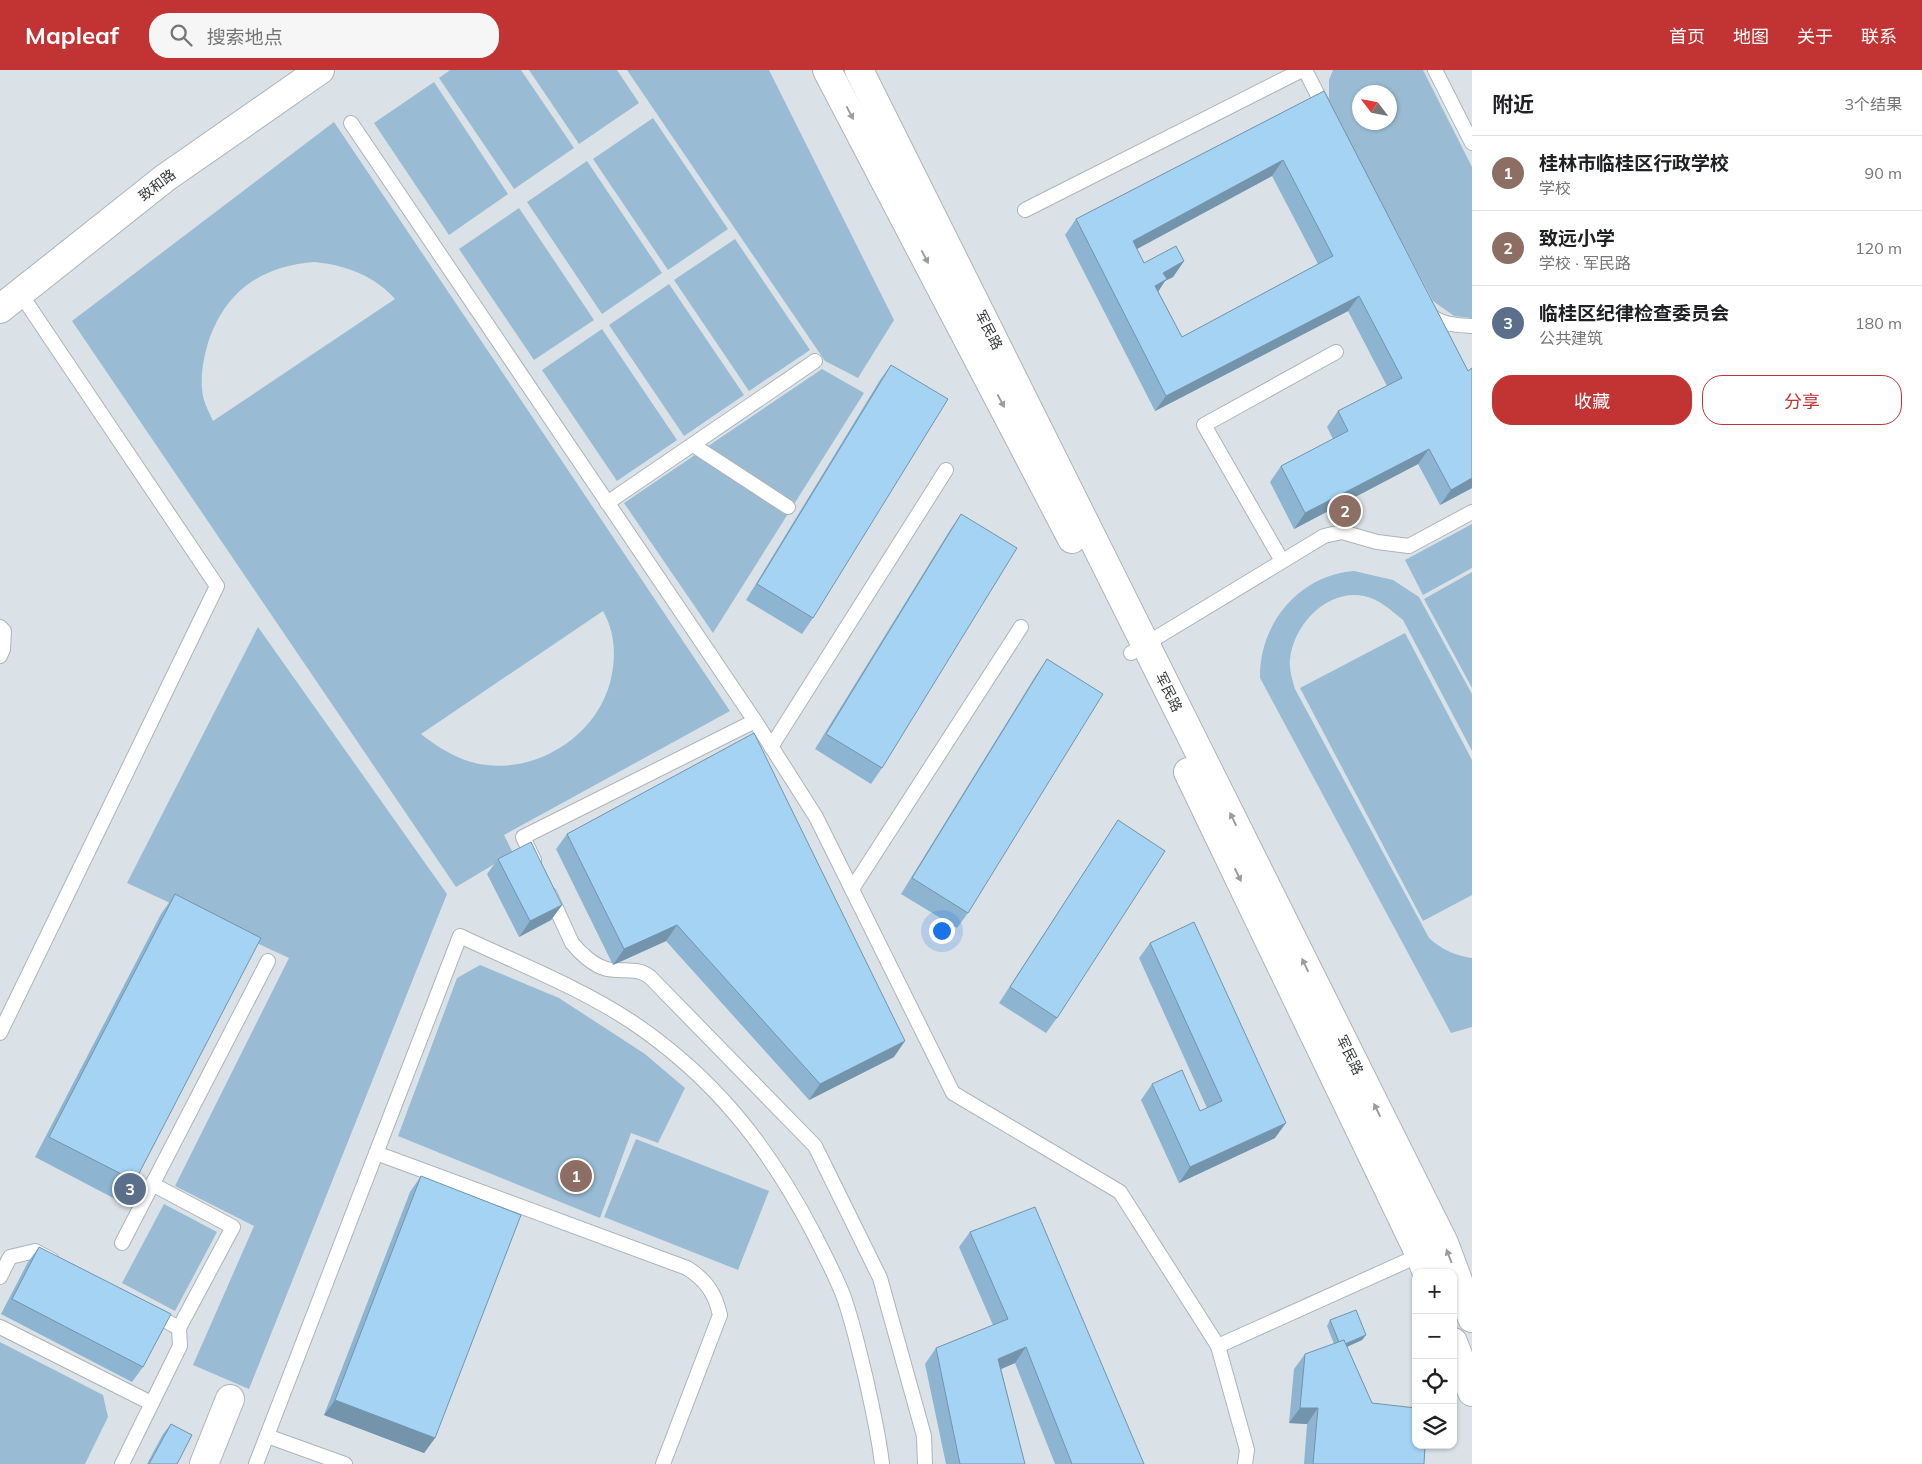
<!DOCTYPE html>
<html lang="zh">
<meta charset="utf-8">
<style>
body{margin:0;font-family:Mulish,"Noto Sans SC",sans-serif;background:#f6f6f6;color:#202124}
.controls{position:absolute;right:15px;bottom:15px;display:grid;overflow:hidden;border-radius:10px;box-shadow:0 1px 4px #0004}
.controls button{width:45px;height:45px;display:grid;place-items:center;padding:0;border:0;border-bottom:1px solid #e0e0e0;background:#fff;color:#202124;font:25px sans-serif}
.compass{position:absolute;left:1352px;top:15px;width:45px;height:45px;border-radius:50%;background:#fff;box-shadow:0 1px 4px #0004;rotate:302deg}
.you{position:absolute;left:941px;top:860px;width:18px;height:18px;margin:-12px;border:4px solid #fff;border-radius:50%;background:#1a73e8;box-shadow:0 0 0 8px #1a73e833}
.badge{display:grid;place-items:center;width:32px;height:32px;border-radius:50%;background:#c23434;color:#fff;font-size:16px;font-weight:700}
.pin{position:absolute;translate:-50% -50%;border:2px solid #fff;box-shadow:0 1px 5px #0006}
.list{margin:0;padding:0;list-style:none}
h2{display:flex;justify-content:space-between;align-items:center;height:65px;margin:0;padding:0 20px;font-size:21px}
h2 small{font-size:16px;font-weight:400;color:#757577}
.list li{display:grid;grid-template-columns:32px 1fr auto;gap:15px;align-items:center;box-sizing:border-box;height:75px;padding:0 20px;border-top:1px solid #e0e0e0}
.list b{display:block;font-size:19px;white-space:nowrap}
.list p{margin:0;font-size:16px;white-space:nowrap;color:#757577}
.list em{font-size:16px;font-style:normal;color:#757577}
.actions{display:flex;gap:10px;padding:15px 20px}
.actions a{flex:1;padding:11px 0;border:1px solid #c23434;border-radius:20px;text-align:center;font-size:18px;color:#c23434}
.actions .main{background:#c23434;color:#fff}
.icon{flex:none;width:28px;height:28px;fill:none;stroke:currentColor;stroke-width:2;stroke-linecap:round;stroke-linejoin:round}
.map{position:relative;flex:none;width:1472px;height:1394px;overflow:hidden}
header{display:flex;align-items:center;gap:30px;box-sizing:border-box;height:70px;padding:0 25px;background:#c23434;color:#fff}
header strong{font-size:24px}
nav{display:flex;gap:28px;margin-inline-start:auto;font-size:18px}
.search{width:350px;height:45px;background:#f6f6f6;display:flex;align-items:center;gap:12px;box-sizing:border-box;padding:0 18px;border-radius:20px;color:#757577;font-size:19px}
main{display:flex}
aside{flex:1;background:#fff}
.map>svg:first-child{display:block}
.green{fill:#99bcd4;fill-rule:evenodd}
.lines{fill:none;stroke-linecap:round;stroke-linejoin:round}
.service-casing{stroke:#acb4b9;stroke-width:16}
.minor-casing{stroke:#acb4b9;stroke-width:30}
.tertiary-casing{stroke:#acb4b9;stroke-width:30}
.secondary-casing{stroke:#acb4b9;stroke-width:30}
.service{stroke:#fff;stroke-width:14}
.minor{stroke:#fff;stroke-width:28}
.tertiary{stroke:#fff;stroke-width:28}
.secondary{stroke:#fff;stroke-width:28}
.wall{fill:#8db5d2;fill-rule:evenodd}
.shaded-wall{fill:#7394ab}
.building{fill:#a4d3f4;stroke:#7394ab;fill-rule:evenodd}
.oneway{fill:#9b9c9e}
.labels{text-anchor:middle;stroke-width:5;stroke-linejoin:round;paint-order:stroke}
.street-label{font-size:14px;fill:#373a3c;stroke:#fff}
</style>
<header>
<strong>Mapleaf</strong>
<div class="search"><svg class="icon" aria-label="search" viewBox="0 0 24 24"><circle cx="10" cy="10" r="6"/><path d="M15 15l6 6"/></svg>搜索地点</div>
<nav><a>首页</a><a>地图</a><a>关于</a><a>联系</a></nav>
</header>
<main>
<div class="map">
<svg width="1472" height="1394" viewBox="0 0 1472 1394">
<rect width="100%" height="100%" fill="#dae2e7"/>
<g class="green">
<path d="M450 0H521L574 78 514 119 439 8Z"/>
<path d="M529 0H617L639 33 579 74Z"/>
<path d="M627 0H769L894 250 858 308 825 291Z"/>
<path d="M1333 0H1423L1472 97V248L1454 246 1433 231 1329 33V10ZM1360 22H1390V52H1360Z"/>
<path d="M434 12 508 124 449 165 374 53Z"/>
<path d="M653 48 728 159 668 200 593 89Z"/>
<path d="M334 52 730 641 504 765 513 783 456 817 72 251ZM315 192C345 195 375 206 395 229L213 351C210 344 206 337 204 330 199 312 203 290 208 273 225 221 261 196 315 192ZM603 541C614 561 616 581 612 604 601 666 532 709 471 692 453 687 435 675 421 664Z"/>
<path d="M587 91 662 203 602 244 527 132Z"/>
<path d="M519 138 594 250 534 290 459 179Z"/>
<path d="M735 169 810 280 749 321 674 210Z"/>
<path d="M669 214 744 325 684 366 609 255Z"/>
<path d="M602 259 677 370 617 411 542 300Z"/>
<path d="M822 299 864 323 713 563 624 433Z"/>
<path d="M1472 454V498L1423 525 1405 490Z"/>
<path d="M1354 501 1393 510 1419 527 1472 624V681L1403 550C1392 541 1379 529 1364 526 1327 519 1294 554 1290 589 1289 599 1292 609 1295 619L1429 868C1441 879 1456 886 1472 888V957L1451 963 1260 608C1259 554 1299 505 1354 501Z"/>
<path d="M1472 502V618L1424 529Z"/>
<path d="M258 557 447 824 249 1319 193 1295 254 1156 175 1116 289 888 127 813Z"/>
<path d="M1405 563 1472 690V825L1423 851 1300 618Z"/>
<path d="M480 895 559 928 645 984 685 1018 658 1073 631 1063 600 1148 398 1066 457 908Z"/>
<path d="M636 1069 769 1121 738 1200 604 1147Z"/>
<path d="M164 1134 217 1162 175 1241 122 1213Z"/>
<path d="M0 1272 103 1325 108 1347 85 1394H0Z"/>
</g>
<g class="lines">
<defs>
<g id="service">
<path d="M1305 0 1325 39"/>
<path d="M1435 0 1472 73"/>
<path d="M351 53 755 651 816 747 953 1023 1120 1122 1218 1276 1420 1185"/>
<path d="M1025 140 1302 0"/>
<path d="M1428 241C1437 255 1457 255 1472 256"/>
<path d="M693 375 788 437"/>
<path d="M607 433 815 291"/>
<path d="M1282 491 1204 355 1336 282"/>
<path d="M0 557 4 561 3 579 0 586"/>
<path d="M1131 583 1324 466 1342 462 1377 472 1409 476 1472 442"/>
<path d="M771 677 946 400"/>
<path d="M534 790 523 767 755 651"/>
<path d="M852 819 1021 557"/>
<path d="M550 825 572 873C580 883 594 896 607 899 622 902 638 897 650 907L815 1076 880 1208 924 1366 925 1394"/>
<path d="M0 963 217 516 20 223"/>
<path d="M376 1083 687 1198C706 1210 715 1223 720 1245L663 1394"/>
<path d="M152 1114 233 1157 179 1258"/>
<path d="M122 1173 268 891"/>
<path d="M0 1207 10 1187 35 1181 52 1190"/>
<path d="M0 1257 151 1333"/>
<path d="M1218 1276 1247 1380 1245 1394"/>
<path d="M267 1366 345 1394"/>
<path d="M122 1394 180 1276 179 1258 151 1243"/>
<path d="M256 1394 460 866C517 893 579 917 632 952 715 1008 768 1076 814 1164 824 1184 835 1204 843 1225 853 1252 859 1281 866 1309 872 1337 879 1366 882 1394"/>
</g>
<path id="minor" d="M204 1394 230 1329"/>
<g id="tertiary">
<path d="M827 0 1072 469"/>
<path d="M859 0 1444 1173 1472 1248"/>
<path d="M1188 702 1420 1185 1427 1203"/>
<path d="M1453 1272 1472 1322"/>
</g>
<path id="secondary" d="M0 239 165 108 320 0"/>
</defs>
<use href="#service" class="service-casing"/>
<use href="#minor" class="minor-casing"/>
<use href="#tertiary" class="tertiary-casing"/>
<use href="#secondary" class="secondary-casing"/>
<use href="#service" class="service"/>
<use href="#minor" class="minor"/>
<use href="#tertiary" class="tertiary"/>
<use href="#secondary" class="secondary"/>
</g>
<g class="wall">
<path d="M1324 21 1468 301 1472 298V418L1440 435 1418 394 1294 459 1270 412 1281 396 1333 369 1327 357 1338 341 1387 316 1348 241 1155 341 1065 165 1076 149ZM1272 106 1318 194 1182 267 1158 221 1165 211 1173 207 1184 191 1144 193 1137 179Z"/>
<path d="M891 295 813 548 802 564 746 530 880 310Z"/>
<path d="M961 444 882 698 871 714 815 679 950 460Z"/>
<path d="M1047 589 968 843 957 858 901 824 1036 605Z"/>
<path d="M1118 750 1057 948 1046 963 999 933Z"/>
<path d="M567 764 894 987 809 1030 666 871 613 895 556 779Z"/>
<path d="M498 789 562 835 551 850 519 867 487 804Z"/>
<path d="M175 824 135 1111 121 1132 35 1087 161 844Z"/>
<path d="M1150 873 1275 1068 1179 1113 1141 1030 1152 1014 1200 1041 1207 1038 1139 888Z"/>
<path d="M421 1106 435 1368 424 1383 324 1345 410 1122Z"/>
<path d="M970 1162 1144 1394H1055L1015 1293 1001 1299 1025 1394H946L925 1294 936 1278 993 1255 959 1177Z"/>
<path d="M39 1177 143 1297 132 1312 1 1244 28 1192Z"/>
<path d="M1330 1250 1366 1265 1362 1270 1347 1277 1372 1333 1424 1394H1304L1307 1354 1289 1353 1294 1299 1305 1284 1334 1274 1327 1256Z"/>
<path d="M171 1354 177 1394H147L163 1364Z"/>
</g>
<g class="shaded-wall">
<path d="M1283 90 1272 106 1122 187 1133 171Z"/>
<path d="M1184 191 1173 207 1165 211 1156 225 1144 231 1163 203Z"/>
<path d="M1359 226 1348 241 1155 341 1166 326Z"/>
<path d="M1429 379 1418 394 1294 459 1305 443Z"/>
<path d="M1472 408V418L1440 435 1451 420Z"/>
<path d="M562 835 551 850 519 867 530 851Z"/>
<path d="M677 855 666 871 613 895 624 879Z"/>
<path d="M905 971 894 987 809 1030 820 1014Z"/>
<path d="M1286 1053 1275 1068 1179 1113 1190 1097Z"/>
<path d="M1366 1265 1362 1270 1337 1281 1341 1276Z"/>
<path d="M1026 1277 1015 1293 987 1305 998 1289Z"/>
<path d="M335 1330 435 1368 424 1383 324 1345Z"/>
<path d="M1300 1338H1318L1307 1354 1289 1353Z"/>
</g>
<g class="building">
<path d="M1324 21 1468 301 1472 298V408L1451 420 1429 379 1305 443 1281 396 1348 361 1338 341 1402 308 1359 226 1166 326 1076 149ZM1283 90 1333 186 1182 267 1155 216 1167 209 1163 203 1184 191 1176 176 1144 193 1133 171Z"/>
<path d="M891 295 948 329 813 548 757 514Z"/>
<path d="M961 444 1017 478 882 698 826 664Z"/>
<path d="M1047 589 1103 624 968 843 912 808Z"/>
<path d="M754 663 905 971 820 1014 677 855 624 879 567 764Z"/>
<path d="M1118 750 1165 781 1057 948 1010 917Z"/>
<path d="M531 772 562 835 530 851 498 789Z"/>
<path d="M175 824 261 868 135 1111 49 1067Z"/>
<path d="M1194 852 1286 1053 1190 1097 1152 1014 1182 1000 1200 1041 1222 1031 1150 873Z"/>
<path d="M421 1106 521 1145 435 1368 335 1330Z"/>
<path d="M1035 1137 1144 1394H1072L1026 1277 998 1289 1025 1394H960L936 1278 1008 1249 970 1162Z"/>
<path d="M39 1177 171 1244 143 1297 12 1229Z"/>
<path d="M1356 1240 1366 1265 1345 1274 1344 1270 1339 1272 1330 1250Z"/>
<path d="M1344 1270 1372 1333 1416 1338V1375H1425L1424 1394H1313L1318 1338H1300L1305 1284Z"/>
<path d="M171 1354 192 1365 177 1394H149Z"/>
</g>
<defs><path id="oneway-solid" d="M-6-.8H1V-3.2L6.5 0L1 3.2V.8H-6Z" transform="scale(1.25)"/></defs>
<g class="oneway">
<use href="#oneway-solid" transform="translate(850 43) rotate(62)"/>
<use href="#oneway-solid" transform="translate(925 187) rotate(62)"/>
<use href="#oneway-solid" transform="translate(1001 331) rotate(62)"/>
<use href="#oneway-solid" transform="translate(1233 749) rotate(-116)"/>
<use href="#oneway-solid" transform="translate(1238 805) rotate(64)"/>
<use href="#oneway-solid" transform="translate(1305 895) rotate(-116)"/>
<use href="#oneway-solid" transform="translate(1377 1040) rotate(-116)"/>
<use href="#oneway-solid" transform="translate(1449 1186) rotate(-111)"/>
</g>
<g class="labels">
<g class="street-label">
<text transform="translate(157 115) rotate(-37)" y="5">致和路</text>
<text transform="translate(989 260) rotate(63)" y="5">军民路</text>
<text transform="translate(1169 622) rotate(64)" y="5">军民路</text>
<text transform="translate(1350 985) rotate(64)" y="5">军民路</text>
</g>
</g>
</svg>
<div class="controls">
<button>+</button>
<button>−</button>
<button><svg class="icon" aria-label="locate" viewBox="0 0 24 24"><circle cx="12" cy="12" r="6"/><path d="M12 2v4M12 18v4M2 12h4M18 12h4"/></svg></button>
<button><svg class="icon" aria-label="layers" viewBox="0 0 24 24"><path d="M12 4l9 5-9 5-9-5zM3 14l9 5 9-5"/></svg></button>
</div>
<svg class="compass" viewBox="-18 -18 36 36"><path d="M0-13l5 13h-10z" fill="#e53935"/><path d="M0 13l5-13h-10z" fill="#757577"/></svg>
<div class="you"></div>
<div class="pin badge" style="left:576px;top:1106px;background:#8d6e63">1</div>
<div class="pin badge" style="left:1345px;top:441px;background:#8d6e63">2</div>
<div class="pin badge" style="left:130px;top:1119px;background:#5c6f8a">3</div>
</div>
<aside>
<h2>附近<small>3个结果</small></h2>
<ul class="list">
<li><span class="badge" style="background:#8d6e63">1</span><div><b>桂林市临桂区行政学校</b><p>学校</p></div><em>90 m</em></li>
<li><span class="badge" style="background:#8d6e63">2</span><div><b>致远小学</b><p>学校 · 军民路</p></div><em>120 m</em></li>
<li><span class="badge" style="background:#5c6f8a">3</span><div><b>临桂区纪律检查委员会</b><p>公共建筑</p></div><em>180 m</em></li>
</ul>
<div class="actions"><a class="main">收藏</a><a>分享</a></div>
</aside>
</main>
